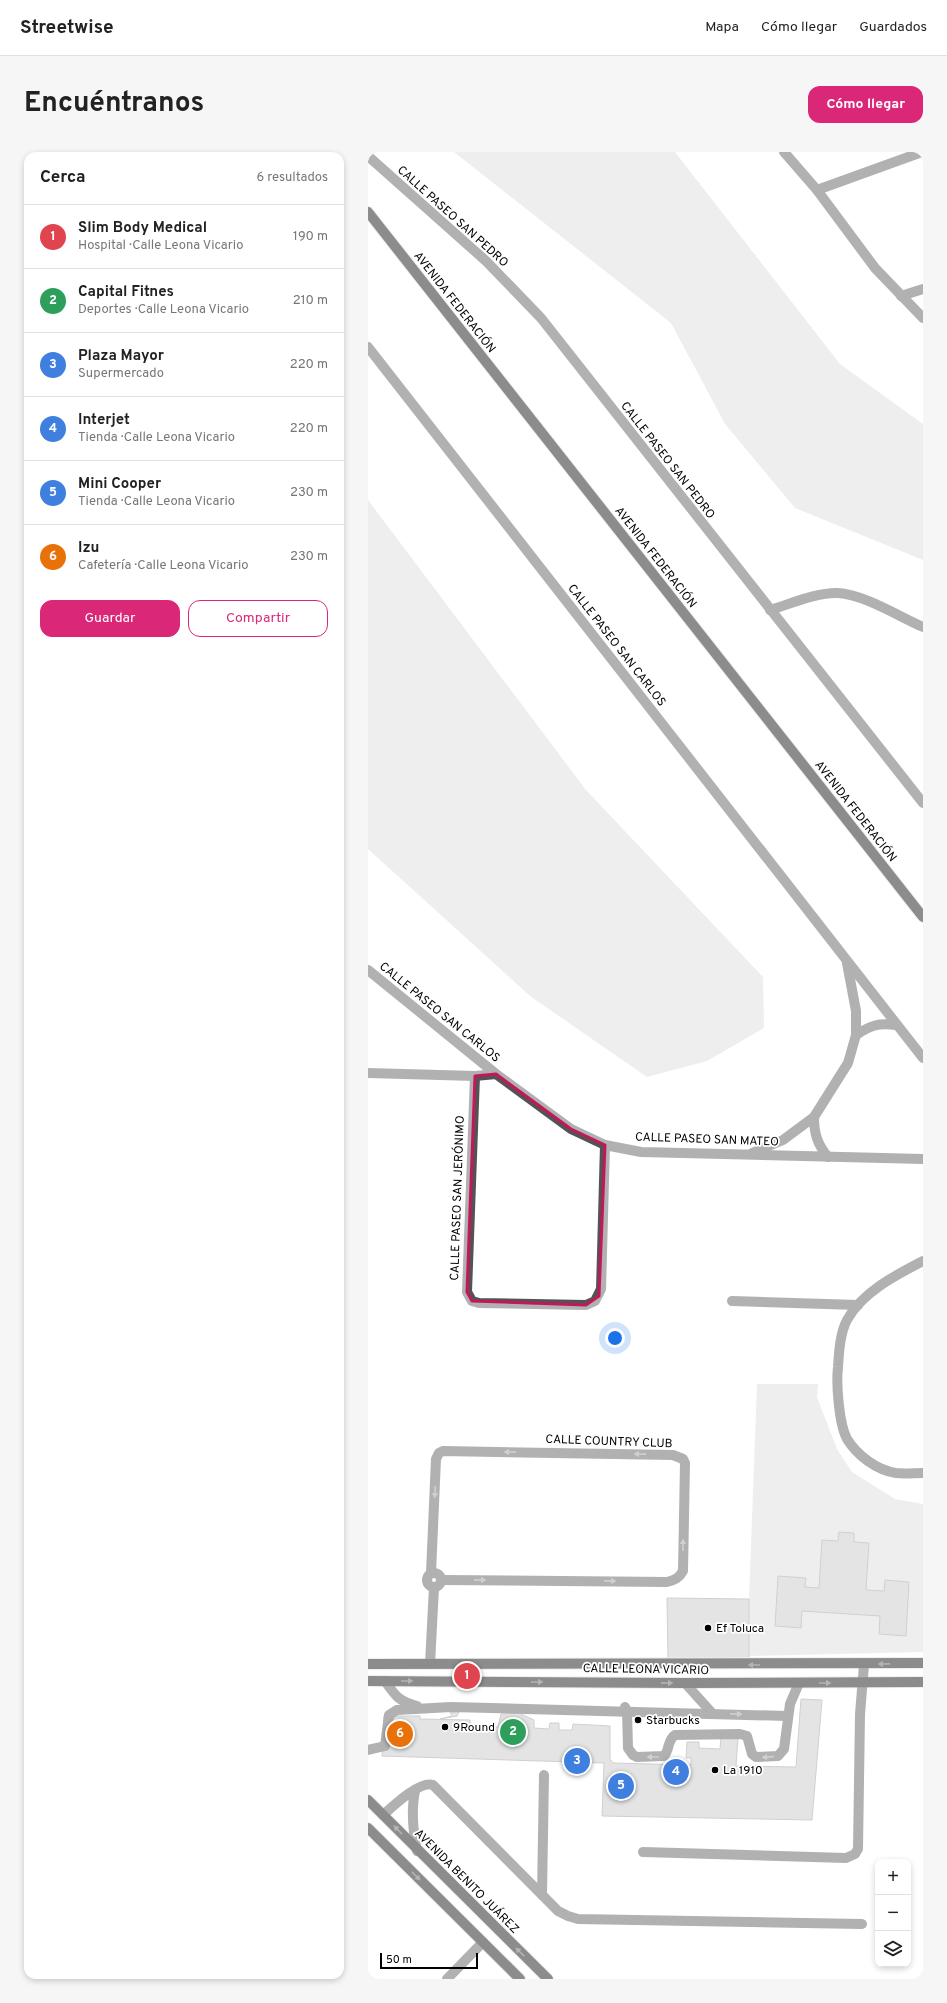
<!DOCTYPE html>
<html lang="es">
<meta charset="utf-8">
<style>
body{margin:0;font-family:Overpass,sans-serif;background:#f6f6f6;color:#222}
.controls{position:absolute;right:12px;bottom:12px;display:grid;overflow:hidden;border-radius:8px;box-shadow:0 2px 6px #0003}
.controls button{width:36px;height:36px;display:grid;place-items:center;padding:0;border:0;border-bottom:1px solid #e0e0e0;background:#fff;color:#222;font:20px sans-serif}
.scale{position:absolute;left:12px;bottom:10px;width:98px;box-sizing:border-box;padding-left:4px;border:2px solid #000;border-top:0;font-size:11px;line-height:14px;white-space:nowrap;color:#000;-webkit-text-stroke:3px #fff;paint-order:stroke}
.you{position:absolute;left:247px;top:1186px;width:14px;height:14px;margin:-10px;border:3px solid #fff;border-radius:50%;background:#1a73e8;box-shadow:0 0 0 6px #1a73e833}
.badge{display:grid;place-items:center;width:26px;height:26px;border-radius:50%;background:#db2777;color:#fff;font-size:13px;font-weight:700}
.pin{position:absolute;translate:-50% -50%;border:2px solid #fff;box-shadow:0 1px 4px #0006}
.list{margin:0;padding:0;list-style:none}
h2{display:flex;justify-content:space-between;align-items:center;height:52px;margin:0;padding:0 16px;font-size:17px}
h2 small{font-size:13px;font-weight:400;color:#767676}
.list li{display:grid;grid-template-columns:26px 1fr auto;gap:12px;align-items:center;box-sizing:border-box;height:64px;padding:0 16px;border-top:1px solid #e0e0e0}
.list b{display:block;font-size:15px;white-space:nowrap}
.list p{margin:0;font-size:13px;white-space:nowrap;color:#767676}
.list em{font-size:13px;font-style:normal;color:#767676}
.actions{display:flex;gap:8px;padding:12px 16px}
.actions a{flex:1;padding:9px 0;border:1px solid #db2777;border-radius:12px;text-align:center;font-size:14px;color:#db2777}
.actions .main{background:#db2777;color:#fff}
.icon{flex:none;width:22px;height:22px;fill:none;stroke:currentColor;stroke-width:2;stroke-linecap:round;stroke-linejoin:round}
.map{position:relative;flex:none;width:555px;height:1827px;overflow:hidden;border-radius:12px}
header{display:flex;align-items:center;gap:24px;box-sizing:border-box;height:56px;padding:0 20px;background:#fff;border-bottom:1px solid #e0e0e0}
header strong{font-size:19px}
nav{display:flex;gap:22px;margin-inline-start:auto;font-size:14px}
.intro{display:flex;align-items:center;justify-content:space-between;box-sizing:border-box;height:96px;padding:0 24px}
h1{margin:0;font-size:28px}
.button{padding:10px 18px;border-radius:12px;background:#db2777;color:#fff;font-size:14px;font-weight:700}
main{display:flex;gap:24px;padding:0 24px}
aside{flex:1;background:#fff;border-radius:12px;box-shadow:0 2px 6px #0003}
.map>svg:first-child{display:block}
.green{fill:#dadada}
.building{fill:#c3c3c3;stroke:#979797}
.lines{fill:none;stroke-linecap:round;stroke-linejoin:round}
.major-casing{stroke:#dbdbdb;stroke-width:12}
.minor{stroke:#535353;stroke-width:10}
.major{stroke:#000;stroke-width:10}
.oneway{fill:#989898}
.oneway2{fill:#595959}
.marked{fill:none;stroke:#c2185b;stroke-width:3;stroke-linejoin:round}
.poi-dot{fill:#000;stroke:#fff;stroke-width:1.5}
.labels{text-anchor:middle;stroke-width:3.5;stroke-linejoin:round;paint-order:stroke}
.street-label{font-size:12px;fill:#000;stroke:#fff}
.poi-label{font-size:12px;fill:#000;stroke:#fff;text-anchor:start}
</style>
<header>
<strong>Streetwise</strong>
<nav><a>Mapa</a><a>Cómo llegar</a><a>Guardados</a></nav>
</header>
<div class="intro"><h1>Encuéntranos</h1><a class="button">Cómo llegar</a></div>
<main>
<aside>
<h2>Cerca<small>6 resultados</small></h2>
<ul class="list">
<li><span class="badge" style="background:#e0444e">1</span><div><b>Slim Body Medical</b><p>Hospital · Calle Leona Vicario</p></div><em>190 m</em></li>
<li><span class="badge" style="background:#2e9e5b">2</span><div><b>Capital Fitnes</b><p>Deportes · Calle Leona Vicario</p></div><em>210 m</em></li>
<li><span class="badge" style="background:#3f7fe0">3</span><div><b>Plaza Mayor</b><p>Supermercado</p></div><em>220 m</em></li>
<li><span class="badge" style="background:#3f7fe0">4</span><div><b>Interjet</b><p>Tienda · Calle Leona Vicario</p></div><em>220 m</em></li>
<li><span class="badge" style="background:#3f7fe0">5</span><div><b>Mini Cooper</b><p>Tienda · Calle Leona Vicario</p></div><em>230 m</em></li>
<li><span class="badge" style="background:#e8710a">6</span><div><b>Izu</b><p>Cafetería · Calle Leona Vicario</p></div><em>230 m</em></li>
</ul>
<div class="actions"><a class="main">Guardar</a><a>Compartir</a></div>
</aside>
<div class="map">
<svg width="555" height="1827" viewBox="0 0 555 1827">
<rect width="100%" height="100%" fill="#fff"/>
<g class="green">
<path d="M86 0H307L472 212 555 272V408L427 356 357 272 303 171Z"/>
<path d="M0 348 218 638 395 825 396 876 339 909 279 925 162 844 0 697Z"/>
<path d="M389 1232H450L449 1245 469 1297 484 1320 527 1347 555 1352V1500L381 1504V1447Z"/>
</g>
<g class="building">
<path d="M471 1380 486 1381V1390L501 1391 498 1438 516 1439 517 1428 541 1430 538 1484 511 1482 512 1464 434 1459 433 1476 407 1474 410 1424 438 1426 437 1435 451 1436 454 1388 470 1389Z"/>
<path d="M299 1446 381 1447V1509H300Z"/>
<path d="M433 1547 454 1548 444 1668 234 1664 236 1611 14 1604 16 1564H52V1567L102 1568 103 1574 130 1575 133 1562 151 1561 166 1568V1576L181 1577 182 1571H191V1578H204L205 1572 242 1574V1607L245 1611 323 1613V1606H318L319 1590H331V1596L352 1597 353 1585H370L368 1614 428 1615Z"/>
<path d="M82 1560H91L89 1564 72 1567 84 1564Z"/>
</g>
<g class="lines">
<defs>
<g id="major">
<path d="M0 60 555 765"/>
<path d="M0 1512 555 1511"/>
<path d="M0 1529 317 1531 555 1530"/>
<path d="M0 1648 180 1827"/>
<path d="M0 1676 152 1827"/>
</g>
</defs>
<use href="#major" class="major-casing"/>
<g class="minor">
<path d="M416 0 449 38 507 116 555 166"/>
<path d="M0 4 118 109 173 166 555 651"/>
<path d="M449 38 554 0"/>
<path d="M533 144 555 137"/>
<path d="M0 195 555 906"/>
<path d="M402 458C422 452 450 440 470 441 495 442 532 465 555 475"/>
<path d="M0 818 128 922 203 977 237 993 273 1000 555 1007"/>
<path d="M488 883C503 873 510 871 528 873"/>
<path d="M0 921 107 924 128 922"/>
<path d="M107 924 99 1140 104 1149 111 1151 218 1153 227 1149 233 1137 237 993"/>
<path d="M446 965C446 981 449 992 460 1005"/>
<path d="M384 1001 415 988 446 965 480 911 488 883V859L479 811"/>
<path d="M555 1109C528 1123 494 1140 479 1168 472 1181 471 1200 470 1215 468 1232 471 1272 479 1287 489 1303 508 1318 528 1321 536 1322 546 1321 555 1321"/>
<path d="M364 1149 490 1153"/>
<circle cx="66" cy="1428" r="7"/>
<path d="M63 1421 68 1307 71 1301 75 1299 305 1303 315 1307 317 1311 315 1419C311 1426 307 1428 299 1430L73 1428"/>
<path d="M62 1512 66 1435"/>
<path d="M17 1529C28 1545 31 1549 49 1554"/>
<path d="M317 1531 344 1561"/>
<path d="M257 1555 259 1559 260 1596 265 1603 269 1605 296 1604C302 1598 299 1588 307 1583L372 1582 379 1584 384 1602 388 1605 410 1604 416 1597 422 1552 431 1531"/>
<path d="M0 1598 17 1594 21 1563 29 1558 83 1555 419 1564"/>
<path d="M47 1639C43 1658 45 1679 49 1699"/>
<path d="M15 1663C24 1655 52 1628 65 1633L190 1759 200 1764 210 1767 494 1772"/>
<path d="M275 1700 478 1706 487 1702 490 1697 492 1562 496 1513"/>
<path d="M174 1743 176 1623"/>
<path d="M79 1827 115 1790"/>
</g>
<use href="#major" class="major"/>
</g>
<defs><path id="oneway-solid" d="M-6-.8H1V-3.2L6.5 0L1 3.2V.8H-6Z"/></defs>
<g class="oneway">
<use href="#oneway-solid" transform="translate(142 1300) rotate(-179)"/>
<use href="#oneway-solid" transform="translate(272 1302) rotate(-179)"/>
<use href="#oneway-solid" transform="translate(67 1340) rotate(92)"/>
<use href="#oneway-solid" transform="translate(315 1393) rotate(-89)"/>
<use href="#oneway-solid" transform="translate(112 1428) rotate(1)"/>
<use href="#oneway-solid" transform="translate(242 1429) rotate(1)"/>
<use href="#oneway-solid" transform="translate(368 1562) rotate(2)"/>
<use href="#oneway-solid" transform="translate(285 1605) rotate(-180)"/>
<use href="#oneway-solid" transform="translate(400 1605) rotate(175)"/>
</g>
<g class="oneway2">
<use href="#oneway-solid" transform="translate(516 1512) rotate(179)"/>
<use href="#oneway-solid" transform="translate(386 1513) rotate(-180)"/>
<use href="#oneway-solid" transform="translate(39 1529)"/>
<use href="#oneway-solid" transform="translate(169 1530)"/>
<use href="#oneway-solid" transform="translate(299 1531) rotate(1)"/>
<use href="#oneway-solid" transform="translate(457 1531)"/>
<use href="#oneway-solid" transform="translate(30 1678) rotate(-134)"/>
<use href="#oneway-solid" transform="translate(48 1724) rotate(45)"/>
<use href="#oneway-solid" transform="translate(152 1800) rotate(-135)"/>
</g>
<path d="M0 0H555V1827H0ZM128 922 203 977 237 993 231 1144 218 1153 104 1149 99 1140 107 924Z" fill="#fff" fill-opacity=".55" fill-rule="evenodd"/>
<path class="marked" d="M128 922 203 977 237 993 231 1144 218 1153 104 1149 99 1140 107 924Z"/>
<g class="poi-dot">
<circle cx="340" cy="1476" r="4"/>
<circle cx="270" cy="1568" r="4"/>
<circle cx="77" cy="1575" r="4"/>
<circle cx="347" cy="1618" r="4"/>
</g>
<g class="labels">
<g class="street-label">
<text transform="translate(85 64) rotate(42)" y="4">CALLE PASEO SAN PEDRO</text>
<text transform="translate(87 150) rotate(52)" y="4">AVENIDA FEDERACIÓN</text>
<text transform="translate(300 308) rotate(52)" y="4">CALLE PASEO SAN PEDRO</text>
<text transform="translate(288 405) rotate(52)" y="4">AVENIDA FEDERACIÓN</text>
<text transform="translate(249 493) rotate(52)" y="4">CALLE PASEO SAN CARLOS</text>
<text transform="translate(488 659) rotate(52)" y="4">AVENIDA FEDERACIÓN</text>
<text transform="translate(72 860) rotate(39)" y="4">CALLE PASEO SAN CARLOS</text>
<text transform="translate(339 987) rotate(2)" y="4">CALLE PASEO SAN MATEO</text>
<text transform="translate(89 1046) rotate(-88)" y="4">CALLE PASEO SAN JERÓNIMO</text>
<text transform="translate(241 1289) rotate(2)" y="4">CALLE COUNTRY CLUB</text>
<text transform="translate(278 1517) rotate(1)" y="4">CALLE LEONA VICARIO</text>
<text transform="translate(99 1729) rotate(45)" y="4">AVENIDA BENITO JUÁREZ</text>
</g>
<g class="poi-label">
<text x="348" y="1480">Ef Toluca</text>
<text x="278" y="1572">Starbucks</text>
<text x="85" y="1579">9Round</text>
<text x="355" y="1622">La 1910</text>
</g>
</g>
</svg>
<div class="controls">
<button>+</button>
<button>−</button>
<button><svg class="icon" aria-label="layers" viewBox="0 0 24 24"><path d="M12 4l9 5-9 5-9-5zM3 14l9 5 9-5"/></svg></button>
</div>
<div class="scale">50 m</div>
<div class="you"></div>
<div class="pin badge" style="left:99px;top:1524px;background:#e0444e">1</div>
<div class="pin badge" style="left:145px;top:1580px;background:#2e9e5b">2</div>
<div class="pin badge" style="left:209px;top:1609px;background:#3f7fe0">3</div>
<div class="pin badge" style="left:308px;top:1620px;background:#3f7fe0">4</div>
<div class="pin badge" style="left:253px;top:1634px;background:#3f7fe0">5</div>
<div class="pin badge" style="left:32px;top:1582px;background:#e8710a">6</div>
</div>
</main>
